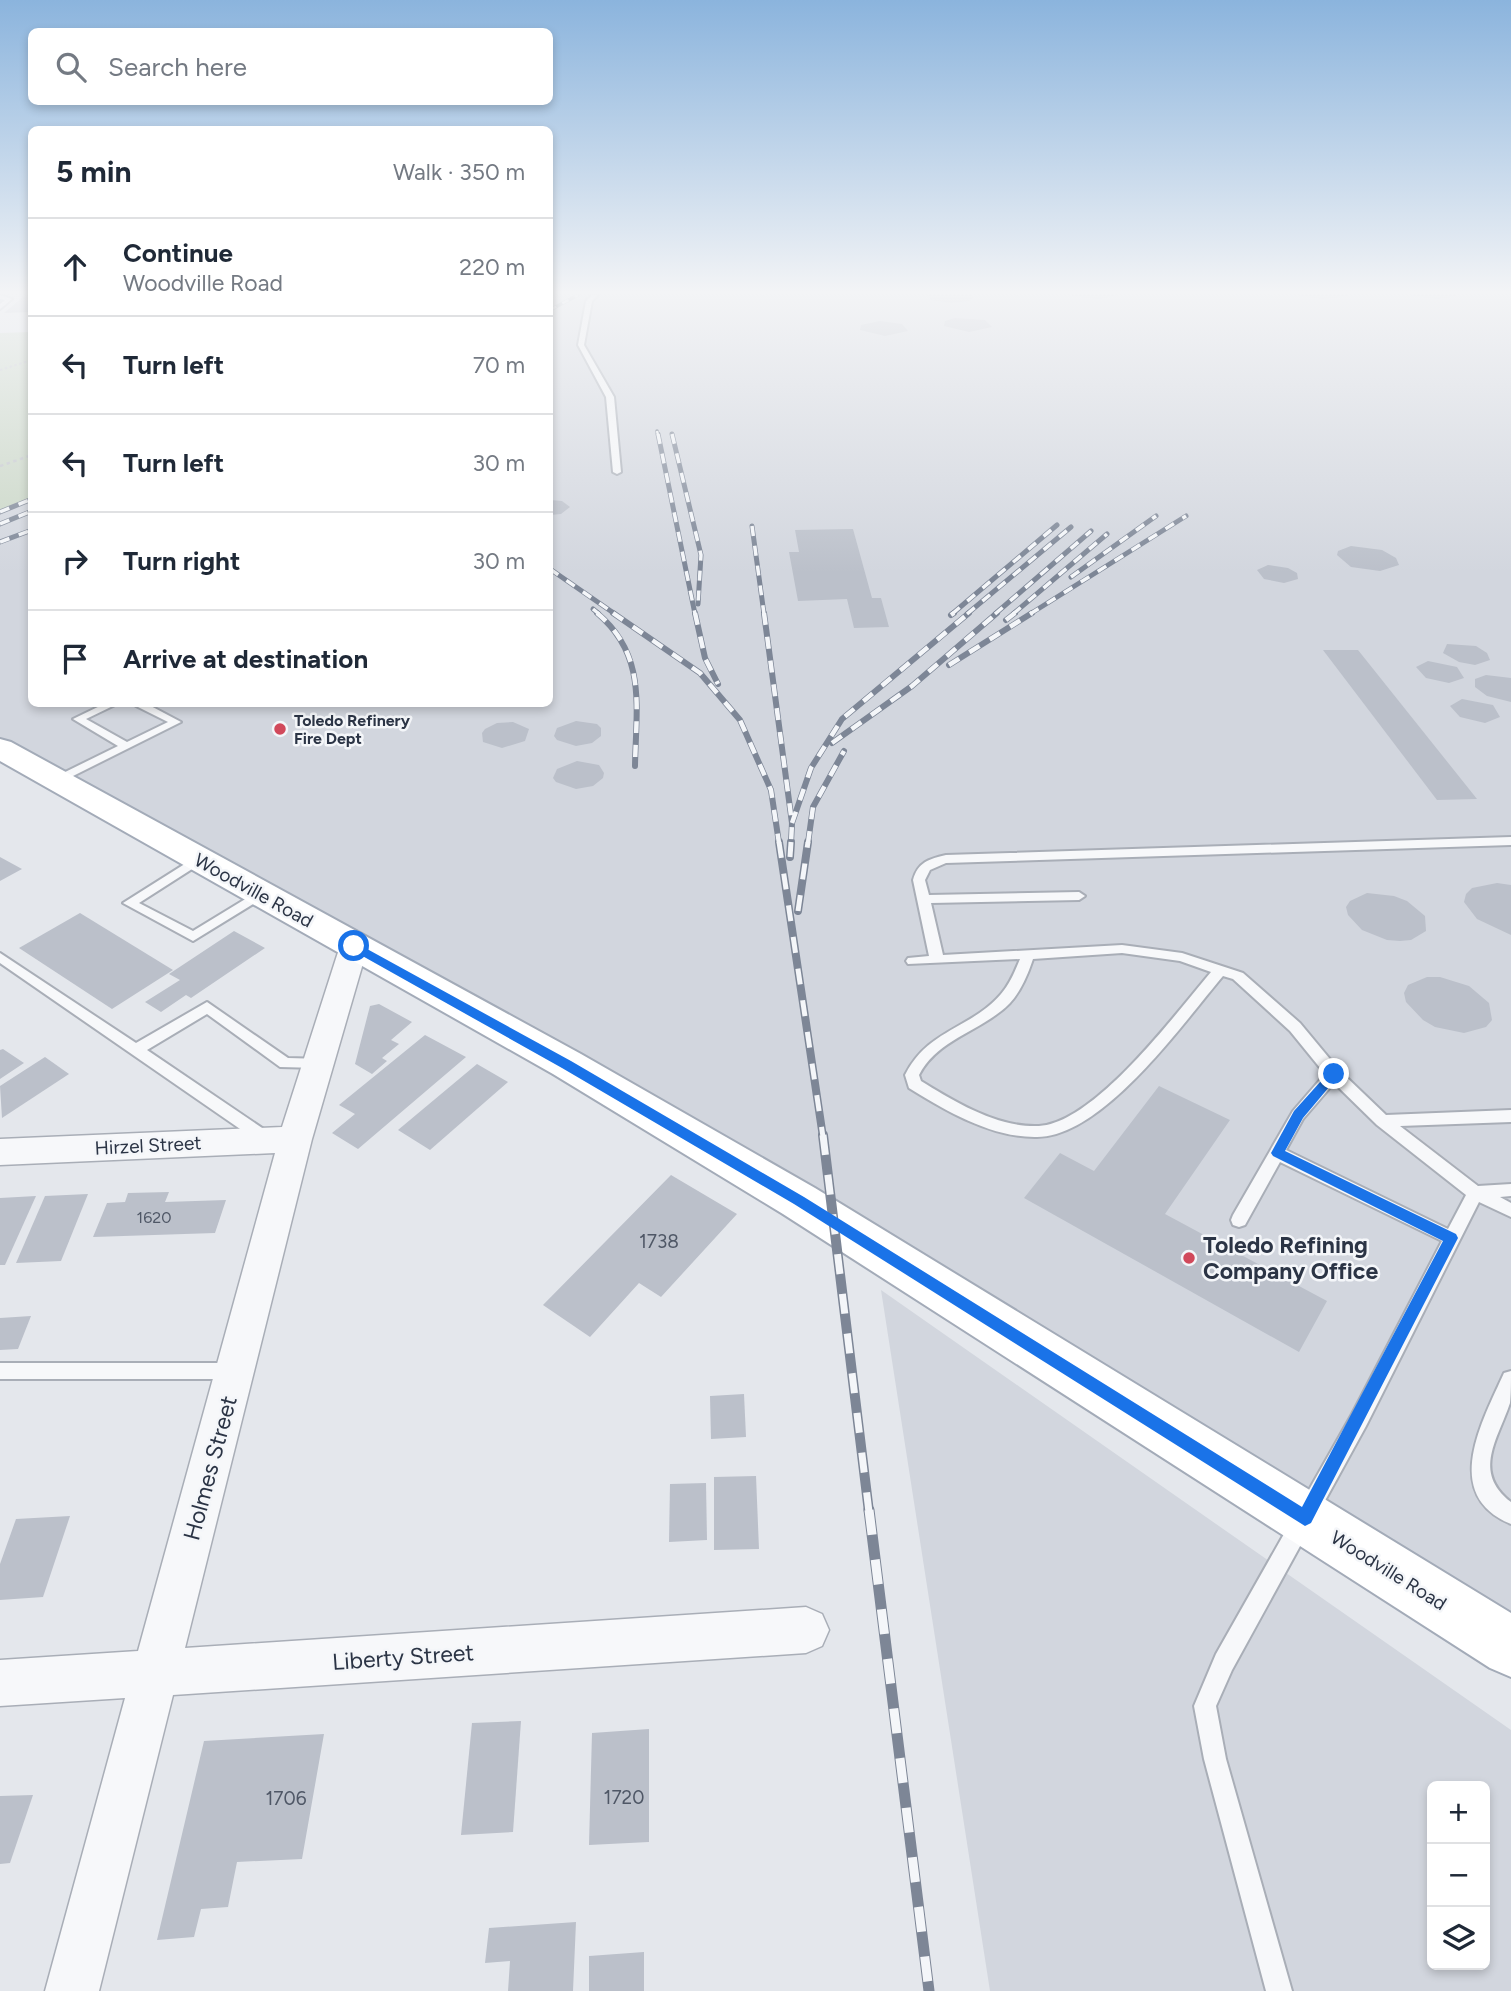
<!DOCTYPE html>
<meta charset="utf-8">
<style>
body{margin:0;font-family:Figtree,sans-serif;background:#f2f2f3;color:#1f2937}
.controls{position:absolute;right:21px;bottom:21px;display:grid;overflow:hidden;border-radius:10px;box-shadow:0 4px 10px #0003}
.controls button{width:63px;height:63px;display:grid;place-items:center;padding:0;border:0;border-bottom:2px solid #e0e1e3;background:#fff;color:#1f2937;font:35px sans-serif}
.stop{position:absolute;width:21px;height:21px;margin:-16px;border:5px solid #1a73e8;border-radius:50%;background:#fff}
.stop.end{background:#1a73e8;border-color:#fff;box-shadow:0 2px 7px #0008}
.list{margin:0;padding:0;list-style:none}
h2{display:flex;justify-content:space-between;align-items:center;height:91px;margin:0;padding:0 28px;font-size:30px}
h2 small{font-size:23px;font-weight:400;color:#747a83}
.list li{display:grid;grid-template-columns:46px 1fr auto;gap:21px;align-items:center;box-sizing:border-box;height:98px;padding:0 28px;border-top:2px solid #e0e1e3}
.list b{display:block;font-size:26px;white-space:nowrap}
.list p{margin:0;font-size:23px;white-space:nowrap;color:#747a83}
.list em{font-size:23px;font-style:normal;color:#747a83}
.icon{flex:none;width:38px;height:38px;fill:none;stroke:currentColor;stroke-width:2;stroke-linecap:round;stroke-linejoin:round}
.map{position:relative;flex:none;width:1511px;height:1991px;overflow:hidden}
.search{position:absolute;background:#fff;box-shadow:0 4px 10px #0003;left:28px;top:28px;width:525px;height:77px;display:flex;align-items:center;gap:18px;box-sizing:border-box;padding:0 24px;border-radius:10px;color:#747a83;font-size:26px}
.panel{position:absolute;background:#fff;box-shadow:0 4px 10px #0003;left:28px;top:126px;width:525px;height:581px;border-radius:10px}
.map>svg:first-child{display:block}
.built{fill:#d2d6de;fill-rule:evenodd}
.green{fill:#c9d6c5}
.building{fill:#bbc0ca}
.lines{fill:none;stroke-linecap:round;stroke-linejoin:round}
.service-casing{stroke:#a9aeb7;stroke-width:4}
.minor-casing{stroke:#a9aeb7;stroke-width:3}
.primary-casing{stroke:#a3abb8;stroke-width:4}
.path-far1{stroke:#c2c5cb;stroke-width:2;stroke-dasharray:2.5 2.5;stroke-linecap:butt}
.path{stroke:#c2c5cb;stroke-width:2.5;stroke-dasharray:3.5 3.5;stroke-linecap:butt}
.service{fill:#f7f8fa;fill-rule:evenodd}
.minor{fill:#f7f8fa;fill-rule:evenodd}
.primary{fill:#fff;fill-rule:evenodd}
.rail-far5-casing{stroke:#7d8696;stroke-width:3.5}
.rail-far4-casing{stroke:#7d8696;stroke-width:5}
.rail-far3-casing{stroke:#7d8696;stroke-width:6}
.rail-far2-casing{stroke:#7d8696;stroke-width:8}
.rail-far1-casing{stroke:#7d8696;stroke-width:10}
.rail-casing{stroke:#7d8696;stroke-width:11}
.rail-far5{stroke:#f4f6f9;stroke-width:2.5;stroke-dasharray:7;stroke-linecap:butt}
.rail-far4{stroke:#f4f6f9;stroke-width:3.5;stroke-dasharray:10;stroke-linecap:butt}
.rail-far3{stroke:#f4f6f9;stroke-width:4.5;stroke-dasharray:12;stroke-linecap:butt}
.rail-far2{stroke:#f4f6f9;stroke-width:5;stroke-dasharray:16;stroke-linecap:butt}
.rail-far1{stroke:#f4f6f9;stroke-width:7;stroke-dasharray:20;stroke-linecap:butt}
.rail{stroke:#f4f6f9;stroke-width:9;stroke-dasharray:25;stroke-linecap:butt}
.route{fill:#1a73e8}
.poi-dot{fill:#d1495b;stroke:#f4f6f9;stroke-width:2.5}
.labels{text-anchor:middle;stroke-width:5;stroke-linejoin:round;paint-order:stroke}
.far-poi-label{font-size:16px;font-weight:bold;fill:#2b3445;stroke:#f4f6f9;text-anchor:start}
.number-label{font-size:16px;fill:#4f5766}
.street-label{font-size:19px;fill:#2b3445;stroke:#f4f6f9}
.near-number-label{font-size:19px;fill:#4f5766}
.near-poi-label{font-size:23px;font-weight:bold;fill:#2b3445;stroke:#f4f6f9;text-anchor:start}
.near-street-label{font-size:23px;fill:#2b3445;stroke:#f4f6f9}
</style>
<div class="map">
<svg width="1511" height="1991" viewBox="0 0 1511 1991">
<rect width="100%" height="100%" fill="#e4e7ec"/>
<g class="built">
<path d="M550 295H1511V1643L832 1221 0 751V511L31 498 32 704H550Z"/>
<path d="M881 1290 1511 1730V1991H990ZM1432 1786H1485V1965H1432Z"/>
</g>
<path class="green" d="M31 332V498L0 511V333Z"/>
<g class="building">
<path d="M25 295H32V312L4 313Z"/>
<path d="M927 295H971L973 297 970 301 951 303 931 300Z"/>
<path d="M1119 295 1099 299 1072 296V295Z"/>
<path d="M1297 295H1349V296L1322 299Z"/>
<path d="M1409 295H1455L1456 296 1437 299Z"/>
<path d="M955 318 985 320 992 327 969 332 944 326 945 321Z"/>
<path d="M880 321 902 324 908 331 885 336 860 330 861 325Z"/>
<path d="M550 500 562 501 570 507 561 514 550 515Z"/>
<path d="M853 529 872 598H881L889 627 854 628 847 599 798 601 789 552H799L795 530Z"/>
<path d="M1351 546 1382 550 1396 558 1399 565 1380 571 1351 567 1337 555 1338 551Z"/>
<path d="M1268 565 1288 568 1297 573 1298 579 1284 583 1264 579 1257 570Z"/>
<path d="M1447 644 1476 646 1487 653 1490 660 1475 665 1459 662 1443 653Z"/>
<path d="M1323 650H1358L1477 799 1437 800Z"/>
<path d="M1428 661 1457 667 1464 678 1449 683 1426 678 1416 667Z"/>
<path d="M1486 675 1511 678V702L1487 696 1475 687V679Z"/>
<path d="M1462 699 1493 705 1500 717 1485 723 1460 717 1450 706Z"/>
<path d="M576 721 597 724 601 728V736L592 743 576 746 557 740 554 736 557 728Z"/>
<path d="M513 722 529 729 525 741 502 748 483 742 482 733 485 729 497 723Z"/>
<path d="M577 761 599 765 604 773 603 778 593 786 576 789 556 782 553 778 557 769Z"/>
<path d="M0 857 22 869 0 881Z"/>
<path d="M1497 883 1511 885V935L1477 919 1464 902 1466 894 1472 888Z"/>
<path d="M1367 893 1394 896 1407 901 1425 916 1426 931 1411 940 1400 941 1387 940 1362 930 1348 915 1346 907 1350 901Z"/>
<path d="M80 913 173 970 112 1009 19 948Z"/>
<path d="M234 931 265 948 191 998 186 995 161 1012 145 1002 180 980 169 974Z"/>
<path d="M1427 977H1440L1469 986 1489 1003 1492 1020 1486 1027 1464 1033 1435 1027 1423 1020 1406 1002 1404 993 1408 985Z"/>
<path d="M379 1004 412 1022 391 1040 399 1044 382 1058 387 1061 372 1074 355 1064 370 1006Z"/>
<path d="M425 1035 466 1057 358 1149 332 1133 355 1114 339 1105Z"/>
<path d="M3 1049 24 1063 0 1079V1050Z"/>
<path d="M45 1057 69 1074 2 1118 0 1086Z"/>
<path d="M477 1064 508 1082 430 1150 398 1130Z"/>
<path d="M1159 1086 1230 1120 1165 1214 1327 1301 1299 1352 1024 1198 1060 1153 1094 1171Z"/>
<path d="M671 1175 737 1214 661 1297 639 1283 590 1337 543 1305Z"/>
<path d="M169 1192 165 1202 226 1200 215 1233 93 1237 107 1203 125 1202 128 1193Z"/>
<path d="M88 1194 61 1261 16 1263 45 1196Z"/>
<path d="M36 1196 5 1265H0V1198Z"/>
<path d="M31 1316 18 1349 0 1350V1318Z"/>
<path d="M744 1394 746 1437 711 1439 710 1396Z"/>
<path d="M756 1476 759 1549 714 1550V1477Z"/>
<path d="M706 1483 707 1540 669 1542 670 1484Z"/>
<path d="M70 1516 43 1597 0 1600V1564L16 1519Z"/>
<path d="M521 1721 513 1832 461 1835 472 1723Z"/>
<path d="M649 1729V1842L589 1845 592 1733Z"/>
<path d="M324 1734 302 1859 237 1862 228 1907 201 1909 194 1937 157 1940 204 1741Z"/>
<path d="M33 1795 10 1863 0 1864V1796Z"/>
<path d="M576 1922 573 1991H508L510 1961 485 1963 489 1928Z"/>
<path d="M644 1952V1991H589V1956Z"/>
</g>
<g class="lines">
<defs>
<g id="service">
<path d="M0 295 12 299 0 309V304L5 300 0 299Z"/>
<path d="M592 295H598L592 301 584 345 614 397 621 472 617 474 613 472 606 397 578 345 586 301Z"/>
<path d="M104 704H117L86 719 127 742 168 722 136 706 135 704H147L181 722 61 782H53V778L118 746 73 719Z"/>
<path d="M1511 837V845L946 863 930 870 925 880 929 895 1079 892 1085 896 1079 900 931 903 943 955 1122 945 1182 953 1243 973 1300 1023 1339 1070 1386 1115 1511 1110V1122L1400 1126 1478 1186 1511 1184V1196L1500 1197 1511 1203V1217L1479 1202 1366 1426 1232 1670 1216 1706 1226 1759 1292 1991H1266L1204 1759 1194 1706 1216 1654 1352 1414 1442 1241 1280 1162 1245 1225 1239 1227 1233 1225 1231 1220 1233 1215 1293 1111 1325 1074 1290 1031 1233 979 1223 976C1183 1023 1103 1137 1037 1137 992 1138 946 1111 909 1088L905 1075C928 1029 971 1029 1001 994 1010 984 1015 971 1020 959L908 964 906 961 908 958 929 956 913 880C918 862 929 859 946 855ZM1122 953 1180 961 1211 972C1176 1013 1095 1123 1039 1126 998 1128 955 1102 921 1081L919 1075C938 1038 983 1031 1010 1003 1021 991 1028 974 1033 959ZM1334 1083 1377 1125 1466 1195 1448 1229 1286 1150 1303 1119Z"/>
<path d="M199 855 203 856 205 859 203 862 139 903 193 931 257 892 262 891 268 895 193 941 123 903Z"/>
<path d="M0 953 136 1043 207 1002 288 1058 323 1059 325 1063 323 1067 318 1068 280 1067 207 1014 147 1050 271 1134 273 1138 271 1142H259L0 963Z"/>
<path d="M0 1363H233L239 1365 242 1371 239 1377 233 1379H0Z"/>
<path d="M1511 1371C1511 1381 1511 1394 1510 1403 1498 1439 1472 1472 1511 1502V1524C1440 1495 1483 1420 1504 1373Z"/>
</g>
<path id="minor" d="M354 937 364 939 368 946 312 1139 185 1648 806 1607 822 1614 829 1630 822 1646 806 1653 173 1695 99 1991H45L125 1698 0 1706V1660L138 1651 275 1153 0 1165V1139L282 1127 340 946 344 939Z"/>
<path id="primary" d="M0 739 11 742 581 1054 815 1188 1511 1613V1677L1490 1668 783 1214 553 1074 0 761Z"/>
</defs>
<use href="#service" class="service-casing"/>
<use href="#minor" class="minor-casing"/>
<use href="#primary" class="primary-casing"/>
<path class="path-far1" d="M0 370 32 360"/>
<path class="path" d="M0 466 32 455"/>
<use href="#service" class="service"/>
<use href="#minor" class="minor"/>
<use href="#primary" class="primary"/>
<defs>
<g id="rail-far5">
<path d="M550 310 578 295"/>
<path d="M657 431 658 435"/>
</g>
<g id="rail-far4">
<path d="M658 434 695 614"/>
<path d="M672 434 701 555 698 604"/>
<path d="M0 512 32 499"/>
<path d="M0 524 32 511"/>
<path d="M752 526 764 614"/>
<path d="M0 542 32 530"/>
<path d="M550 569 615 614"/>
<path d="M1071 577 1156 516"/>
<path d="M593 609 599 614"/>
<path d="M952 614 1057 525"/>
<path d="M967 614 1071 527"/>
<path d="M995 614 1091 531"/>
<path d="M1013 614 1107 534"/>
<path d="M1030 614 1186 516"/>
</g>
<g id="rail-far3">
<path d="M597 613C647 655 636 707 635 766"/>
<path d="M613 613 700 673 740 720 771 790 779 843"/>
<path d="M695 613 705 658 718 684"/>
<path d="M764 613 792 823 791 843"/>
<path d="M951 615 954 613"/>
<path d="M1006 620 1015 613"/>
<path d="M949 665 1032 613"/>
<path d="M832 743 912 686 997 613"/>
<path d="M792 823 811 768 842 719 969 613"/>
<path d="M808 843 813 807 844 751"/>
</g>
<g id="rail-far2">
<path d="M779 842 823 1137"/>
<path d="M790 857 791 842"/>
<path d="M798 911 808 842"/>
</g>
<path id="rail-far1" d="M823 1135 869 1512"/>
<path id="rail" d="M869 1510 929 1991"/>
</defs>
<use href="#rail-far5" class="rail-far5-casing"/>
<use href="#rail-far4" class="rail-far4-casing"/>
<use href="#rail-far3" class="rail-far3-casing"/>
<use href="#rail-far2" class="rail-far2-casing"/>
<use href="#rail-far1" class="rail-far1-casing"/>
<use href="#rail" class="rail-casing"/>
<use href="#rail-far5" class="rail-far5"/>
<use href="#rail-far4" class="rail-far4"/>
<use href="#rail-far3" class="rail-far3"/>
<use href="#rail-far2" class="rail-far2"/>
<use href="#rail-far1" class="rail-far1"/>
<use href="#rail" class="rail"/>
</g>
<linearGradient id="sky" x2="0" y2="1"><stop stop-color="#8bb4dd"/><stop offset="0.51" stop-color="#f3f4f6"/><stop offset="1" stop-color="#f3f4f6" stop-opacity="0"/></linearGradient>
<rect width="1511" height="573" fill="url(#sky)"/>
<path class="route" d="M350 944H358L571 1061 804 1197 1302 1507 1443 1241 1273 1156 1271 1153 1294 1111 1330 1071H1338L1340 1074 1303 1118 1285 1151 1456 1234 1458 1238 1311 1523 1305 1526 794 1204 562 1068 350 949Z"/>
<g class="poi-dot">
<circle cx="280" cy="729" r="7"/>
<circle cx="1189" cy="1258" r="7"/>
</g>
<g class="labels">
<g class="far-poi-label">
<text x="294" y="726">Toledo Refinery<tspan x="294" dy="18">Fire Dept</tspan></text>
</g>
<g class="number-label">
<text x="154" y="1223">1620</text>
</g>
<g class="street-label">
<text transform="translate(254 890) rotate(29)" y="7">Woodville Road</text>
<text transform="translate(148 1145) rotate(-3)" y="7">Hirzel Street</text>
<text transform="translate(1389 1570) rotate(32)" y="7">Woodville Road</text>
</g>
<g class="near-number-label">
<text x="659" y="1248">1738</text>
<text x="624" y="1804">1720</text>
<text x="286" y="1805">1706</text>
</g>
<g class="near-poi-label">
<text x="1203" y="1253">Toledo Refining<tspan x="1203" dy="26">Company Office</tspan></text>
</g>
<g class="near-street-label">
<text transform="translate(210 1468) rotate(-75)" y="8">Holmes Street</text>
<text transform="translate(403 1657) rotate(-4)" y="8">Liberty Street</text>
</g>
</g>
</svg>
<div class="controls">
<button>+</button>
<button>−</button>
<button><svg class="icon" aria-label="layers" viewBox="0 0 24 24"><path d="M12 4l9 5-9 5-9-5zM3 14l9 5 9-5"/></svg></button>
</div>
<div class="stop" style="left:354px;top:946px"></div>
<div class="stop end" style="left:1334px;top:1074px"></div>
<div class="search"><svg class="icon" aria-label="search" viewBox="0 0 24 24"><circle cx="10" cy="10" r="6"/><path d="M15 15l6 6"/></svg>Search here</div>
<section class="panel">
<h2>5 min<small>Walk · 350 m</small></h2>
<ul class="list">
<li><svg class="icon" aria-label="ahead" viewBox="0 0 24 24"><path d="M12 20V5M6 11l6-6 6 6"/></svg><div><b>Continue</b><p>Woodville Road</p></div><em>220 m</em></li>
<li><svg class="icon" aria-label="left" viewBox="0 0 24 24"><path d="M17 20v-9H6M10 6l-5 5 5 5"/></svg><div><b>Turn left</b></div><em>70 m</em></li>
<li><svg class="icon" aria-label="left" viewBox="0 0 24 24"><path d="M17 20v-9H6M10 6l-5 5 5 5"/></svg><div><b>Turn left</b></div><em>30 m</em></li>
<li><svg class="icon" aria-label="right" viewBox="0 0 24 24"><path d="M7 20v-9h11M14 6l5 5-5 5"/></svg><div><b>Turn right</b></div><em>30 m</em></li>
<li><svg class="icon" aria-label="arrive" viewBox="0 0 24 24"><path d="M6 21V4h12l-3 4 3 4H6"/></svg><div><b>Arrive at destination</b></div></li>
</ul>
</section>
</div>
